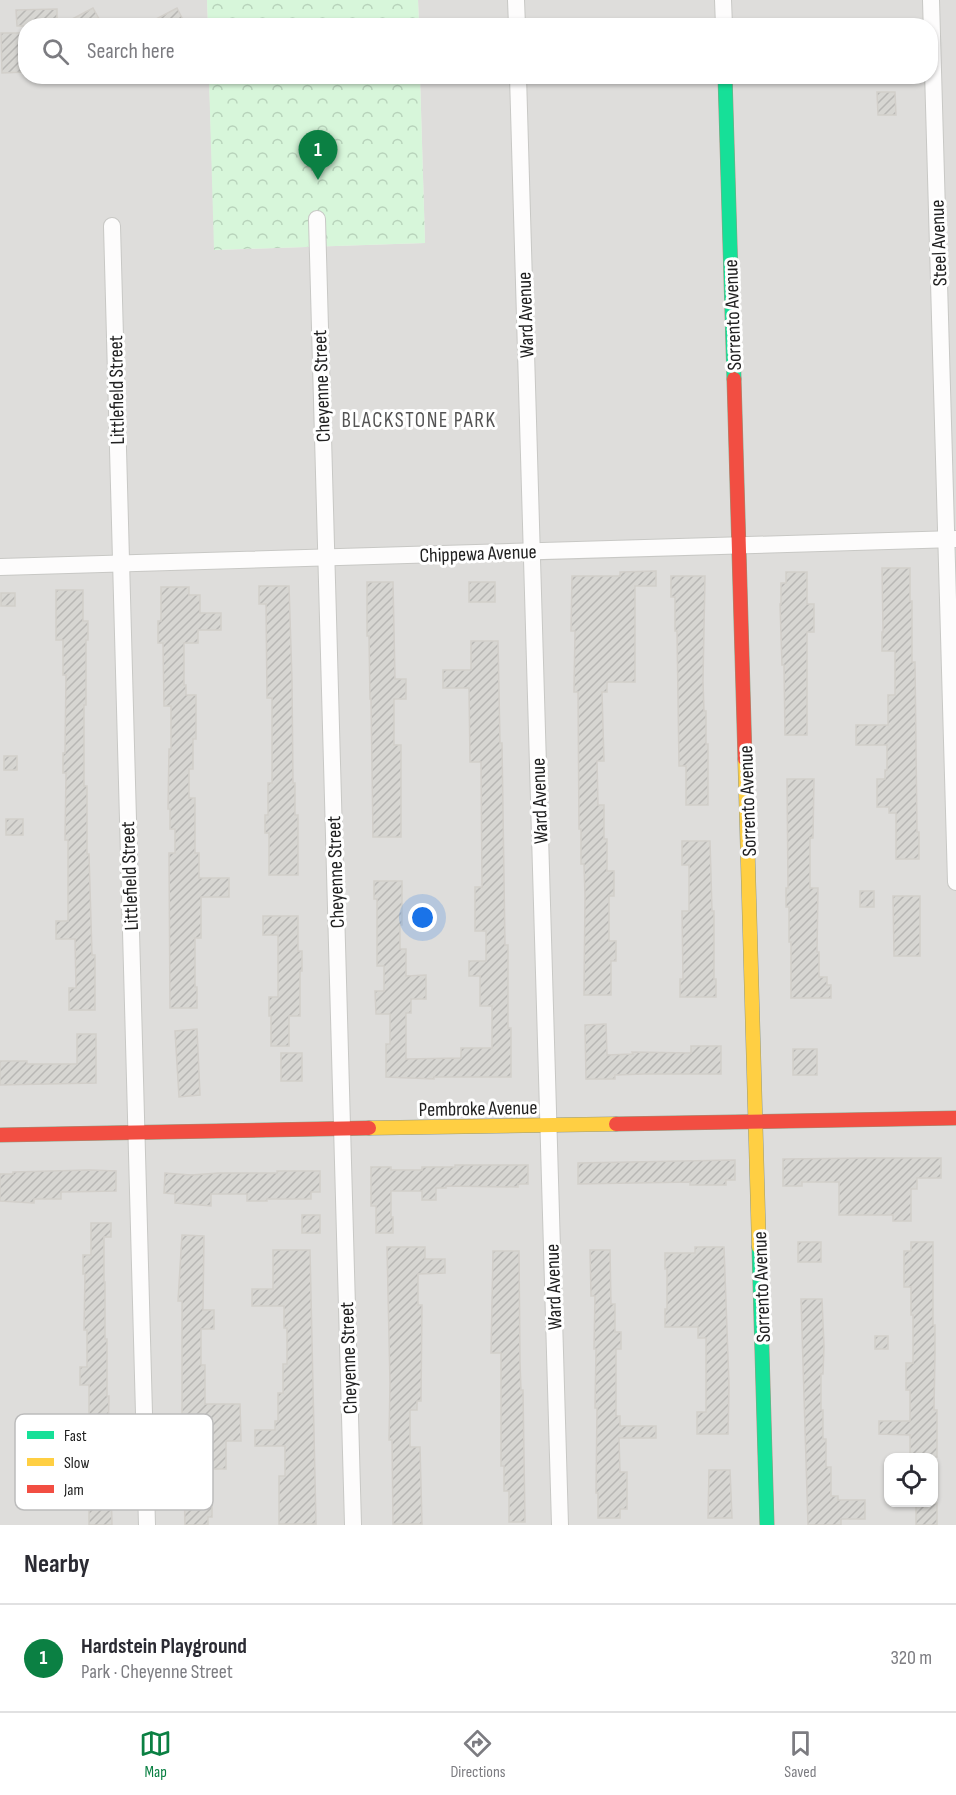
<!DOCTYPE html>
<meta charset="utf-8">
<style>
body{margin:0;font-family:"Sofia Sans Condensed",sans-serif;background:#f7f7f7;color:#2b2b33}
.controls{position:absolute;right:18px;bottom:18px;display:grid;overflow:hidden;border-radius:12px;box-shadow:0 2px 4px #0004}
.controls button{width:54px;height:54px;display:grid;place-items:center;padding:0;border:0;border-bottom:2px solid #e1e1e2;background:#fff;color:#2b2b33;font:30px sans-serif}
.you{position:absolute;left:423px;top:918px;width:21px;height:21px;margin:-15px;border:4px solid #fff;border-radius:50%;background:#1a73e8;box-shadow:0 0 0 9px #1a73e833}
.badge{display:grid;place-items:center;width:39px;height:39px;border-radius:50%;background:#0b8043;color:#fff;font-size:20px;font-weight:700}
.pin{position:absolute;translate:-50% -50px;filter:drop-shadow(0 2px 3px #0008)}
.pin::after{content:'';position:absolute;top:32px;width:21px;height:18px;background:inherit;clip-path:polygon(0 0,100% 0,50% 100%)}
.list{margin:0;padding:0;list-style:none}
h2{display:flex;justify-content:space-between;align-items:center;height:78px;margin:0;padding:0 24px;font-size:26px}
h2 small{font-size:20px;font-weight:400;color:#7c7c81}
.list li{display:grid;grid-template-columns:39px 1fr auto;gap:18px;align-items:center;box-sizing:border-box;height:108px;padding:0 24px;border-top:2px solid #e1e1e2}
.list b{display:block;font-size:22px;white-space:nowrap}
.list p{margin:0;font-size:20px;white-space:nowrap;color:#7c7c81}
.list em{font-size:20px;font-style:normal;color:#7c7c81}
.icon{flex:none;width:33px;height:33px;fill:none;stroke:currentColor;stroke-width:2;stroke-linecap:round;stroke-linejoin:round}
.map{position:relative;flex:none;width:956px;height:1525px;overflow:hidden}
.search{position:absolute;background:#fff;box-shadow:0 2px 4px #0004;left:18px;right:18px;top:18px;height:66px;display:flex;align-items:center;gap:15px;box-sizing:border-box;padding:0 21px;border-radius:24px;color:#7c7c81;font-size:22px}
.sheet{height:186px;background:#fff}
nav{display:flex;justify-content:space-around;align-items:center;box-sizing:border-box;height:84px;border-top:2px solid #e1e1e2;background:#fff;font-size:16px;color:#7c7c81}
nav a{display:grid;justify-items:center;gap:3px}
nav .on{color:#0b8043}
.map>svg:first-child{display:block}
.residential{fill:#dedddb;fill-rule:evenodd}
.park{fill:url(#park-crowns)}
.building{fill:url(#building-hatch);stroke:#d2cfca;stroke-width:1.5}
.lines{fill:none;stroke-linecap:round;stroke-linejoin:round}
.street-casing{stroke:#c8c8c5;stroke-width:18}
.fast-casing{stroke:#959a7f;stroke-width:15}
.slow-casing{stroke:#959a7f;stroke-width:15}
.jam-casing{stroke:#959a7f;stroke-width:15}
.street{stroke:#fdfcfc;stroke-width:16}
.fast{stroke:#16e098;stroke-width:14}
.slow{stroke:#ffcf43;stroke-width:14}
.jam{stroke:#f24e42;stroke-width:14}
.labels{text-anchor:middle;stroke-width:6;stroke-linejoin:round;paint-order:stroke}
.street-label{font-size:20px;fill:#212121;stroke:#fff}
.neighbourhood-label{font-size:21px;letter-spacing:1.5px;fill:#545454;stroke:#fff}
.key{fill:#fff;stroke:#bcbcbc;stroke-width:1.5}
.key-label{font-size:16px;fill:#212121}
</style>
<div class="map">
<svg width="956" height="1525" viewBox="0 0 956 1525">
<defs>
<pattern id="park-crowns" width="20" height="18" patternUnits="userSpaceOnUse" patternTransform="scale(1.5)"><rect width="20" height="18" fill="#d7f6da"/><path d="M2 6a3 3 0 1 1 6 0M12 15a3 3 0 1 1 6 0" fill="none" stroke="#b8d3bb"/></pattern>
<pattern id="building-hatch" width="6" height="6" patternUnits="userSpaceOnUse" patternTransform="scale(1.5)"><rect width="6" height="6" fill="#d7d6d2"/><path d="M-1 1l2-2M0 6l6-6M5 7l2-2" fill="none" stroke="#b8b7b4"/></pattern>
</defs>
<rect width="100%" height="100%" fill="#efeee9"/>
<path class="residential" d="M0 0H207L208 25 26 26V76L209 77 215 250 425 243 420 77 930 76V26L419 25 418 0H956V1525H0ZM888 1458H934V1502H888Z"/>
<g class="park">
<path d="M207 0H418L419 25H208Z"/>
<path d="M209 77H420L425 243 214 250Z"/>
</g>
<g class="building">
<path d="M93 8 103 26H59Z"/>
<path d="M177 8 186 26H143Z"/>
<path d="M57 9V26H17L16 10Z"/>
<path d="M1 33H25L26 72 2 73Z"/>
<path d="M877 92H895L896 115H878Z"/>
<path d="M882 568H910V601H912V662H915L917 832H919V859H896V813H889V807H877V779H885V770H887V745H856V725H888V695H895V651H882V632H883Z"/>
<path d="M656 571V586H635V682H607V692H602L604 761H597L598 805H604V839H607V871H614V896H609V941H616V961H611V995H584L585 896 584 864H581V829H579L578 692H574L575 631H571L572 576H620V572Z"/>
<path d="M786 572H807V604H814V632H807V735H785L784 665H782L780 604H781V583H786Z"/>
<path d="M671 576H705L703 681 704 711H706V744H708V805H686V766H679L677 631H675V597H671Z"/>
<path d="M367 582H393L395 679H406V699H394V745H401V837H373L371 699H370L369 636H367Z"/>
<rect x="469" y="582" width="26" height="20"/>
<path d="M259 586H289L292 680 293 783H295V815H298V875H269V833H265V815H268V783H272V698H267L266 604H259Z"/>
<path d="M161 587H189V595H200V613H221V630H198V643H184V685H186V695H196V739H193V769H189V798H195V853H199V878H229V897H201V938H195V987H197V1008H170L169 853H175V829H170V809H168L169 749H171V706H164L163 643H158V621H161Z"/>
<path d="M56 590H83V621H88V640H86V705H84V786H87V854H89L92 955H95V1010H69V988H76L75 939H56V921H68V840H65L66 773H63V753H65L66 675H63V640H56Z"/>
<rect x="1" y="593" width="14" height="13"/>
<path d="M471 641H498L500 743H502L505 945H508V1028H511V1077H434V1079L386 1077V1044H390V1014H376L375 991H384V966H377V899H374V881H402V925H400V949H406V976L426 975V999H411V1013H406V1059L461 1058V1048H492V1006H480V976H469V961H486V931H475V887H482L481 762H470L469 688H443V670H471Z"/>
<rect x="4" y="756" width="13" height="14"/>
<path d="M787 779H814L813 838H810V888H818L817 952H819V977H827V985H831V998H791V942H789V907H786V888H788Z"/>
<rect x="6" y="819" width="17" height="16"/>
<path d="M682 841H710L712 911H714V979H716V997H680V979H683L682 911H689V865H682Z"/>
<rect x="860" y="891" width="14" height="16"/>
<path d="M893 896H920V956H894Z"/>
<path d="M263 916H298V951H302V971H300V1016H289V1046H271V1016H269V997H278V935H263Z"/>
<path d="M606 1024 607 1055 633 1054 632 1052 691 1053V1046H721V1074H644L615 1075V1079H586L585 1025Z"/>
<path d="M197 1029 200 1095 179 1097 175 1031Z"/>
<path d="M77 1034H96V1083L0 1085V1061H27V1064H77Z"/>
<rect x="793" y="1049" width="24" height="26"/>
<rect x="281" y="1053" width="21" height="28"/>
<path d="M869 1158H941V1178H917V1189H911V1221H893V1215H839V1182H802V1186H783V1159Z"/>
<path d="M735 1160V1180H726V1185H690V1182L578 1184V1163Z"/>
<path d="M455 1165H528V1184H518V1187L446 1186V1188H436V1200H422V1191H391V1217H393V1233H376V1206H371V1167H391V1170H422V1167H455Z"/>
<path d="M90 1170 116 1171V1191L61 1192V1199H34V1203L0 1201V1174H13V1172Z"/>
<path d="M277 1171H320V1192H311V1199H267V1201H247V1194H211V1206L175 1203V1194L164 1193 165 1173 191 1175 219 1173H277Z"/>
<rect x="302" y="1215" width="18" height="18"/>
<path d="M91 1223H111V1237H104V1282H105V1339H107V1396H109L107 1481H111L112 1525H89V1508H91V1472H80V1452H84V1424H89V1385H80V1367H87V1330H84L85 1274H83V1255H91Z"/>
<path d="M182 1235 204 1236 203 1310H214V1329H201V1365H205V1404H240L241 1441H226V1469H212V1517H208V1525H185L183 1441H182V1301H178Z"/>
<rect x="798" y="1242" width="23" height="20"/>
<path d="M911 1242H933V1325H935V1353L934 1410H937V1457H910V1435L879 1434V1421H910V1390H906V1363H913V1315H911V1287H904V1251H911Z"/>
<path d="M387 1247H425V1259H445V1273L418 1274V1305H422L421 1401H417V1410H410V1447H420L422 1524H393L392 1440H389L390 1383Z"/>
<path d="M695 1247H724L729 1385 728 1434H697V1412H706V1338H698V1327H665V1309H667V1269H665V1253H695Z"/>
<path d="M273 1250H310L316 1524H279V1476H285V1446H255V1430H275V1421H278V1393H283V1364H287V1328H284V1306H252V1289H273Z"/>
<path d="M590 1250H610L611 1304H615V1332H621V1349H616V1416H620V1426H656V1438H619L620 1472H627V1509H620V1518H598V1493H596L597 1408H595L596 1349H594L595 1296H591Z"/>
<path d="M493 1251H519L520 1363 521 1390H523L525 1522H509V1491H504V1466H501V1353H491Z"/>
<path d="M801 1299H822L824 1346 823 1374H821V1410H823V1439H826V1467H831V1496H838V1500H865V1519H841V1525H808Z"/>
<rect x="875" y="1336" width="13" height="13"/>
<path d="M709 1470H730L732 1518H708Z"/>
<rect x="916" y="1503" width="21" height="22"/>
</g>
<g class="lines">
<defs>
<g id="street">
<path d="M516 0 517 26"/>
<path d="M723 0 724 26"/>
<path d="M931 0 956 882"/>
<path d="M518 76 560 1525"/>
<path d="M317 219 353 1525"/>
<path d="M112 226 147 1525"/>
<path d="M0 567 956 539"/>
</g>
<g id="fast">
<path d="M725 76 734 379"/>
<path d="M759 1247 767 1525"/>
</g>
<g id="slow">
<path d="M745 759 759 1247"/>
<path d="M369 1128 616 1124"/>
</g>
<g id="jam">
<path d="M734 379 745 759"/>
<path d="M616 1124 956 1118"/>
<path d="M0 1135 369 1128"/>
</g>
</defs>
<use href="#street" class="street-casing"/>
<use href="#fast" class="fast-casing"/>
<use href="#slow" class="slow-casing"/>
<use href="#jam" class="jam-casing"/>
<use href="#street" class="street"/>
<use href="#fast" class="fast"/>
<use href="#slow" class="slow"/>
<use href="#jam" class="jam"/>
</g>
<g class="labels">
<g class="street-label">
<text transform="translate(938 243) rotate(-92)" y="7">Steel Avenue</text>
<text transform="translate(525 315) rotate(-92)" y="7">Ward Avenue</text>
<text transform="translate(732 315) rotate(-92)" y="7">Sorrento Avenue</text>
<text transform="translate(321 386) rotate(-92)" y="7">Cheyenne Street</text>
<text transform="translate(116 390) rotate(-91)" y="7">Littlefield Street</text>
<text transform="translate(478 553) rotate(-2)" y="7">Chippewa Avenue</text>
<text transform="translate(539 801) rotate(-92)" y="7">Ward Avenue</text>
<text transform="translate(747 801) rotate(-92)" y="7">Sorrento Avenue</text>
<text transform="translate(335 872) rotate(-92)" y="7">Cheyenne Street</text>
<text transform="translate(129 876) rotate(-92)" y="7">Littlefield Street</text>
<text transform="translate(478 1108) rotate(-1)" y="7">Pembroke Avenue</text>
<text transform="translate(553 1287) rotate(-92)" y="7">Ward Avenue</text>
<text transform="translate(761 1287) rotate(-92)" y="7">Sorrento Avenue</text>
<text transform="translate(348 1358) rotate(-92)" y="7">Cheyenne Street</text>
</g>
<g class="neighbourhood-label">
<text x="419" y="427">BLACKSTONE PARK</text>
</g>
</g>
<rect x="15" y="1414" width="198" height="96" rx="9" class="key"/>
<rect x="27" y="1431" width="27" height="8" fill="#16e098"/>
<rect x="27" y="1458" width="27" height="8" fill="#ffcf43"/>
<rect x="27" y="1485" width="27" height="8" fill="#f24e42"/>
<g class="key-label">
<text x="64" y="1441">Fast</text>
<text x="64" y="1468">Slow</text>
<text x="64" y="1495">Jam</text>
</g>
</svg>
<div class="controls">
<button><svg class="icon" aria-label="locate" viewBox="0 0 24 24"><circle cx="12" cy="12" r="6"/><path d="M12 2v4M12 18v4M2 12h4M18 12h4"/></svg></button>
</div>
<div class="you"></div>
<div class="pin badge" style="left:318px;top:180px">1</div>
<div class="search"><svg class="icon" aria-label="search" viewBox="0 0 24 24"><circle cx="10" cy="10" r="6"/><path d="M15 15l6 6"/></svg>Search here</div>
</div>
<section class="sheet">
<h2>Nearby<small></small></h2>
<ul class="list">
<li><span class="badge">1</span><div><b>Hardstein Playground</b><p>Park · Cheyenne Street</p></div><em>320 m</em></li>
</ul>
</section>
<nav>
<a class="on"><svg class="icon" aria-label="map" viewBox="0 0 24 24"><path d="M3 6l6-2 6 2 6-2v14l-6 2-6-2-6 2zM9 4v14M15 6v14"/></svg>Map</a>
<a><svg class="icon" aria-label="directions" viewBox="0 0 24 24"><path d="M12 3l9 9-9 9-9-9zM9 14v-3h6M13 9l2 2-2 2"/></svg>Directions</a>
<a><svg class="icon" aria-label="saved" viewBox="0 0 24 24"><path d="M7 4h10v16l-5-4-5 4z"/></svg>Saved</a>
</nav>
